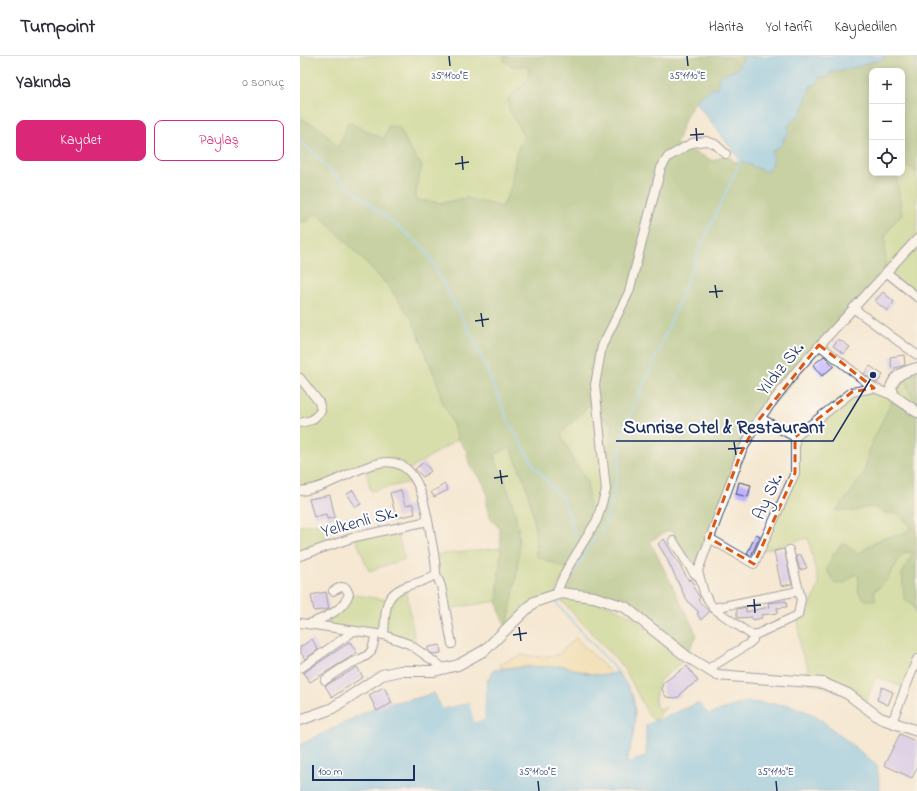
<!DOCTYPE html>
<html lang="tr">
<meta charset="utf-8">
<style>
body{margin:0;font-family:"Indie Flower",sans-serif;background:#f2f2f3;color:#2b2b33}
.controls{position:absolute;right:12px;top:12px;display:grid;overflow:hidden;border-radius:8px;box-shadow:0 2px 10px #0003}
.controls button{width:36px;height:36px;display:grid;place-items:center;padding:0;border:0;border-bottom:1px solid #e1e1e2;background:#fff;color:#2b2b33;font:20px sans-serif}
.scale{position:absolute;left:12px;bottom:10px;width:103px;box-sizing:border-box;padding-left:4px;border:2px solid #1b2f5e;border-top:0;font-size:11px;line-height:14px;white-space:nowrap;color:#1b2f5e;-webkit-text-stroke:3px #fff;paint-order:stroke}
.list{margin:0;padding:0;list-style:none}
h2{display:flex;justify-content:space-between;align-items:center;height:52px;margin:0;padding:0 16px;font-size:17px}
h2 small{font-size:13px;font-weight:400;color:#7c7c81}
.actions{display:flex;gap:8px;padding:12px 16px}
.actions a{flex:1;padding:9px 0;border:1px solid #db2777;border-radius:8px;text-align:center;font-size:14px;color:#db2777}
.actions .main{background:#db2777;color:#fff}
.icon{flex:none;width:22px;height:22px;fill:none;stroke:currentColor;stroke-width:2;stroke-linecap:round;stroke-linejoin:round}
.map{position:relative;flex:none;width:617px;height:735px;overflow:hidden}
header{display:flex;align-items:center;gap:24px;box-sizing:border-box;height:56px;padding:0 20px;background:#fff;border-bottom:1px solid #e1e1e2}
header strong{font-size:19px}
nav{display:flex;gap:22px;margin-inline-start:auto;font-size:14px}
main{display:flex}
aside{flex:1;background:#fff}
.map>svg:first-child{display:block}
.green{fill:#b4d37b;stroke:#68816c}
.forest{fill:#8fb56b;stroke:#557264;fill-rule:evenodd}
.sand{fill:#eeda9e;stroke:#84847e}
.water{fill:#72c2ed;stroke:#4678a6}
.pier{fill:#f5e8d2}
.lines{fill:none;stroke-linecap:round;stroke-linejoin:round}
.stream{stroke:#72c2ed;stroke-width:2}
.building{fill:#c1b4fe}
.minor-casing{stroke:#3c4b6f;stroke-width:10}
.major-casing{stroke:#3c4b6f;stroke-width:12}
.minor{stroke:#fff;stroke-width:8}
.major{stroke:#fff;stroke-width:10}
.marked{fill:none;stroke:#de5710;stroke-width:3;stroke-dasharray:8 5;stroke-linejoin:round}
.ticks{fill:none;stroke:#1b2f5e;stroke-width:1.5}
.labels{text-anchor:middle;stroke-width:4;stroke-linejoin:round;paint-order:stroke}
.street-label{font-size:18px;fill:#1b2f5e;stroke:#fff}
.ticks-label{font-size:10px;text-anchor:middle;fill:#1b2f5e;stroke:#fff;stroke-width:4;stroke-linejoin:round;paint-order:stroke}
.leader{fill:none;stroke:#1b2f5e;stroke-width:1.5}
.callout-dot{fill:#1b2f5e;stroke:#fff;stroke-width:1.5}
.callout-label{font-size:19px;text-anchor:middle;font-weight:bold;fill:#1b2f5e;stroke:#fff;stroke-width:4;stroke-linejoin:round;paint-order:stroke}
</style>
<header>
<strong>Turnpoint</strong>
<nav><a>Harita</a><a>Yol tarifi</a><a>Kaydedilen</a></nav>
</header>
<main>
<aside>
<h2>Yakında<small>0 sonuç</small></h2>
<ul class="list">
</ul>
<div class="actions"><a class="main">Kaydet</a><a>Paylaş</a></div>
</aside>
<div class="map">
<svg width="617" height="735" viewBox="0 0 617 735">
<rect width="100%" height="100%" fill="#fff"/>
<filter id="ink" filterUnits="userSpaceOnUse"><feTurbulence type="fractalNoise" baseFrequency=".025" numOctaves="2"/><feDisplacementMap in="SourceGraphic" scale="8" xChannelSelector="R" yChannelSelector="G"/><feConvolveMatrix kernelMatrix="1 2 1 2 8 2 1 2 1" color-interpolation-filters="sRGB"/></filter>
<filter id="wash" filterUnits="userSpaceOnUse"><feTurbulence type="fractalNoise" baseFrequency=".012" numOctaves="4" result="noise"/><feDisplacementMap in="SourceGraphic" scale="16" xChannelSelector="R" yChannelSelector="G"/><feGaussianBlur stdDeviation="0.9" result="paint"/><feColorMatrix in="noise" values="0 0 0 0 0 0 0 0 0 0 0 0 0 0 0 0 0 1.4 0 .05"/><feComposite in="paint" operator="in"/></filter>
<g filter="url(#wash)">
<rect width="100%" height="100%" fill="#f5e8d2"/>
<g class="green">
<path d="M0 0H205L204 5 224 9 229 13V23L208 42 209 53 224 80 216 98 211 132 202 151 166 142 142 147 116 144 117 127 122 110 111 95 99 71 84 83 38 91 21 73 0 62Z"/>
<path d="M607 109 617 117V236L614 238 586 216 585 181 593 168 602 159 596 118 602 117V113Z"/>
<path d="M16 157 39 177 89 231 113 265 139 331 142 347 149 358 158 383 108 414 115 425 71 435 65 412 0 435V166L7 165Z"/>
<path d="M605 316 612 341 617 346V356L568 394 564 418 547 442 536 454 554 455 567 451 576 452 585 457H597L612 471C603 479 595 479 584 482 559 491 555 505 545 527L555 517 575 544 574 536 587 524 599 503 606 496H614L613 548 617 559V603L605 632 576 621 564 650 548 638 507 626 508 611 500 592 498 559 506 560 519 529 508 482 461 495 495 417V381L552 336 574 332 593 340 591 331Z"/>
<path d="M296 342 298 359 313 369 305 414 306 434 291 475 287 424 274 406 261 378Z"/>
<path d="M210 391 226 428 235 468 236 499 267 513 255 539 234 546 207 573 217 511 218 472 193 399Z"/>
<path d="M26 466 31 488 0 500V470Z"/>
<path d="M95 471 105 503 69 515 55 481Z"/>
<path d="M201 492 197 545 146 553 134 499Z"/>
<path d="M106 530 116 593 109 588 27 571 30 559 49 538 88 544Z"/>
<path d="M262 542C286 544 314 548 334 562 351 575 366 593 381 607L359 625C358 637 351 642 358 653L366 651 355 665 349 660 324 612 263 546Z"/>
</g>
<g class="forest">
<path d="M205 0H445L436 15 425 18 416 32H413L395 46 386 60 376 88 414 105 426 98 435 106 441 105 466 116 471 96C473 91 478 92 481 88 486 84 485 62 500 60L511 29 517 28 520 20 582 4 583 0H617V117L607 109 602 113V15H572V117H597L596 118 602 159 593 168 585 181 586 216 457 366 398 515 370 474 350 485 397 579 386 600 325 551 261 537 267 513 236 500 235 468 226 428 210 391 194 399C203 422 215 447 218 472 222 505 212 540 207 573L200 557 197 545 201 492 199 472 190 461 187 448V437L183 427 170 410 166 394 158 383 149 358 142 347 139 331 113 265 89 231 26 165 15 157 7 165H0V62L21 73 38 91 48 66 84 83 88 70 99 71 111 95 122 110 117 127 116 144 142 147 166 142 202 151 211 132 216 98 224 80 209 53 208 42 229 23V13L224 9 214 11 204 5ZM296 343 298 359 313 369 297 464 291 474 287 424 274 406 261 378Z"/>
<path d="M617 312V346C608 338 606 327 605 316Z"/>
<path d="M594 340 617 356 616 559 613 548 604 544 602 518 613 496H606L599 503 587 524 574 535 576 544H565L558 536 559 521 555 518 545 527 535 528 527 514 533 498 543 487 558 498 583 482 605 477 612 471 597 457H585L576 452 567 451 554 455 535 454 547 442 564 418 568 395Z"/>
</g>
<path class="sand" d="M276 582 310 616 307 620 292 618 264 610 201 612 200 608 222 599 240 601 258 599Z"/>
<g class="water">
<path d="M445 0H583V4L569 6 561 10 530 16 529 22 520 20 517 28 511 29 500 60H497L488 70 489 78 483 82V88L471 96 473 100V107L466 116 441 105 395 45 413 32H416L419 29 418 22 424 18 436 14Z"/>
<path d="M264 610C282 616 299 623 318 616 323 624 333 636 334 646 337 666 332 689 326 708L346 700V669L398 647 409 658 447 646 489 649 515 659 577 709 580 735H0V689L79 649 118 642 134 637 142 653 170 646 174 665 183 664 187 625 194 614 223 611Z"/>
</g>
<path class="pier" d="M186 623 184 664 174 666 169 646 142 653V648L143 650 170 644 175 663 182 662Z"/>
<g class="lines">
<g class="stream">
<path d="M0 84 32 117 126 194 177 290 209 366 234 410 265 446 276 482"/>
<path d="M266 531 281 504 305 468 311 449 326 367 362 287 403 186 441 103"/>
<path d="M260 543 257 548 318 616"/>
</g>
</g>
<g id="blocks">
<g class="building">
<path d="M583 236 594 246 587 255 575 245Z"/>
<path d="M538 283 550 291 544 298 533 290Z"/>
<path d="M604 299 605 309 592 313 590 301Z"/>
<path d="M524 300 534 310 522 320 513 309Z"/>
<path d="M570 310 583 319 577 327 564 318Z"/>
<path d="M124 406 131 415 123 421 115 413Z"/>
<path d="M439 426 451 429 448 441 436 438Z"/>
<path d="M145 428 148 434 134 441 131 436Z"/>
<path d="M53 434 61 448 56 451 47 438Z"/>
<path d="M101 434 105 450 113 448 115 458 96 462 90 437Z"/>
<path d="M30 439 35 461 27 463 26 458 14 461 9 443Z"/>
<path d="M456 478 460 480 451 500 447 498Z"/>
<path d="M364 483 389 525 391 523 395 529 393 531 400 542 398 544 409 556 401 564 397 557 399 556 390 548 384 539 366 501 358 488Z"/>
<path d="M484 493 492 528 481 530 474 495Z"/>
<path d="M501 499 507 512 500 514 496 500Z"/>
<path d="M26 536 29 553 14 555 11 539Z"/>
<path d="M486 545 487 551 477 552 478 557 461 559 462 562 452 564V561L437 562V553L446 551V556L469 551 468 547Z"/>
<path d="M12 583 18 594 5 603 0 595V591Z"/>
<path d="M50 586 57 597 10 626 3 617Z"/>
<path d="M140 589 141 597 133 598 128 595V591Z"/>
<path d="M387 610 398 625 383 635 379 641 375 642 366 641 362 633 363 627Z"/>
<path d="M57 611 63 621 32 641 25 630Z"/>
<path d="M84 631 92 647 77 655 69 639Z"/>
<path d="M582 631 593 636 588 649 577 644Z"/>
<path d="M600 678 617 686V712L612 722 584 709Z"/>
</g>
</g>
</g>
<g filter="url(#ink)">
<use href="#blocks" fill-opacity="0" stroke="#3c4b6f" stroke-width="1"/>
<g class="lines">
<defs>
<g id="minor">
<path d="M586 216 617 241"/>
<path d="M553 252 617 299"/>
<path d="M519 289 574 332 594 340"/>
<path d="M0 322 19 346 21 355 12 364 0 367"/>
<path d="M460 362 495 381"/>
<path d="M495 381 552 336 574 332"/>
<path d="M0 435C27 432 49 415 75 408 118 396 124 445 130 475 132 489 136 503 136 518 128 524 120 526 110 529 82 537 86 555 84 579"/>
<path d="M409 482 454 508 495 417V381"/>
<path d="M373 485 394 517 399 521"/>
<path d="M0 500 55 481 128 465"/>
<path d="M136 518 141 530 152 588"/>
<path d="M255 539 267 513 297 464 306 434 295 329 302 290 329 236 361 112 368 101 392 87 406 85 415 88 426 98"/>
<path d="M413 552 499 535"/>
<path d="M0 567 84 579 109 588 145 613"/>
<path d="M9 568C25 561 42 556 49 538L46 532 41 531 33 535"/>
<path d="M453 580 413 552 404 537 398 515 441 397 457 366 497 314 617 183"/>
<path d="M1 612 54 575"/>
<path d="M408 613 447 589 453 584V580L498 559 501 543 489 494"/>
<path d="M25 624C32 619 39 614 46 610 65 599 73 604 75 578"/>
<path d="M592 666 617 603"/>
</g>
<g id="major">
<path d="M617 312C603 316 596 318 591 331L594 340 617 356"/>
<path d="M0 664 31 653 82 619 100 615H134L158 609 185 594 234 546 261 537 294 541 325 551 386 600 417 619 523 627 548 638 580 662 617 675"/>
</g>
</defs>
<use href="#minor" class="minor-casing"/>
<use href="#major" class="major-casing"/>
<use href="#minor" class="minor"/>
<use href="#major" class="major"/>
</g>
</g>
<path d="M0 0H617V735H0ZM519 289 574 332 552 336 495 381V417L454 508 409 482 441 397 457 366Z" fill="#f5e8d2" fill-opacity=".55" fill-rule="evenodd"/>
<path class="marked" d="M519 289 574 332 552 336 495 381V417L454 508 409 482 441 397 457 366Z"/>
<path class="ticks" d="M149 0 150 10M387 0 388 10M396 72 397 85M390 79 404 78M162 100 163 114M155 108 169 106M415 229 417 242M409 236 423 235M181 257 183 271M175 265 189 263M434 386 436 399M428 393 442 392M200 414 202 428M194 422 208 420M454 543 455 557M447 550 461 549M219 571 221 585M213 579 227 577M238 725 239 735M476 725 477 735"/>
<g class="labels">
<g class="street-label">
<text transform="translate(480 312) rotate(-51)" y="6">Yıldız Sk.</text>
<text transform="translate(467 440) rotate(-66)" y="6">Ay Sk.</text>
<text transform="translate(59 465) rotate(-15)" y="6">Yelkenli Sk.</text>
</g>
</g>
<g class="ticks-label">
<text x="150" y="23">35°11'00"E</text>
<text x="388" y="23">35°11'10"E</text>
<text x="238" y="719">35°11'00"E</text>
<text x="476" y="719">35°11'10"E</text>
</g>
<path class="leader" d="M573 319L533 385H316"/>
<circle class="callout-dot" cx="573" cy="319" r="4"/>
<g class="callout-label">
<text x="424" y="377">Sunrise Otel &amp; Restaurant</text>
</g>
</svg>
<div class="controls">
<button>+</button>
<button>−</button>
<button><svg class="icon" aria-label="locate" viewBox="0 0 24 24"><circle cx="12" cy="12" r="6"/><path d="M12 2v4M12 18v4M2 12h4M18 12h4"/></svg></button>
</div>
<div class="scale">100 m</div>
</div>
</main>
